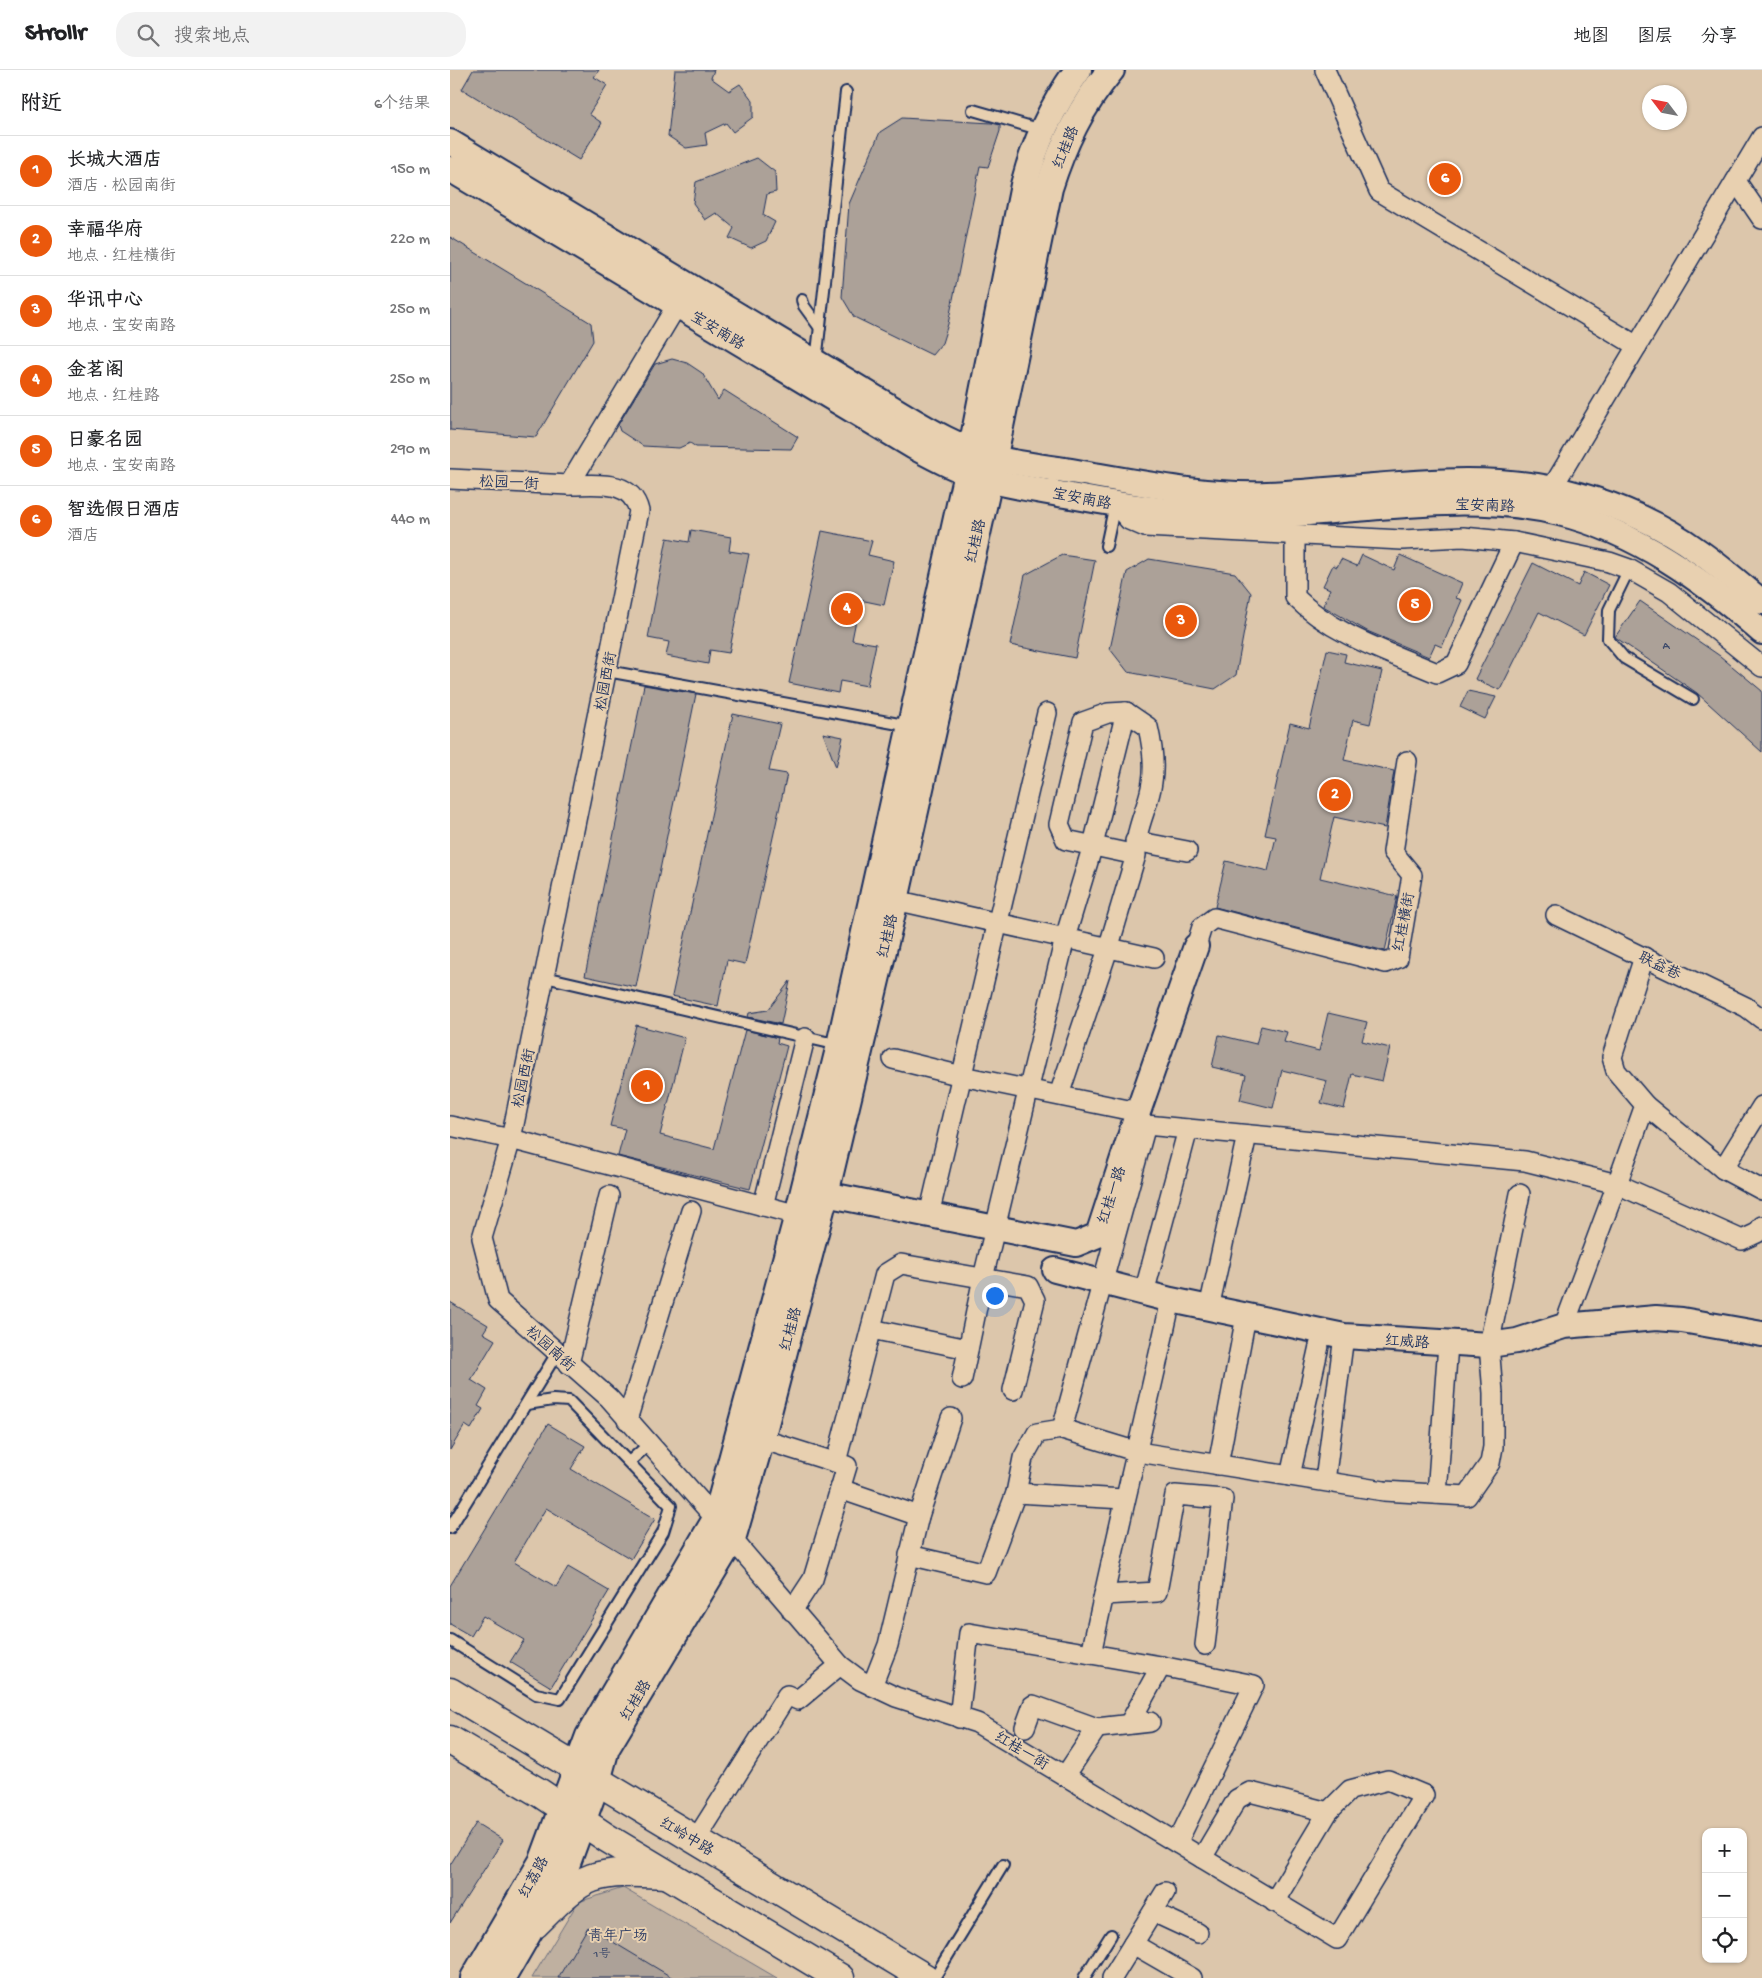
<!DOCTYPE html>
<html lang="zh">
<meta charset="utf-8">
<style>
body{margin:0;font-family:"Gochi Hand","LXGW WenKai TC",sans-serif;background:#f2f2f2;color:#202124}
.controls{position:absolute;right:15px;bottom:15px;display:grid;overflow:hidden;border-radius:10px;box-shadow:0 1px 4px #0004}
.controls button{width:45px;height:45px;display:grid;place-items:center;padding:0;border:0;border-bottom:1px solid #e0e0e0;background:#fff;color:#202124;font:25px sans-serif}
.compass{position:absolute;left:1192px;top:15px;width:45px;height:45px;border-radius:50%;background:#fff;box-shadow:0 1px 4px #0004;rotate:302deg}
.you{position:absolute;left:544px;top:1225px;width:18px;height:18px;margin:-12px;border:4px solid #fff;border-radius:50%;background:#1a73e8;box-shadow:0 0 0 8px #1a73e833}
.badge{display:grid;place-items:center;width:32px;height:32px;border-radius:50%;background:#ea580c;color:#fff;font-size:16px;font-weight:700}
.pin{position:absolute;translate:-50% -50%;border:2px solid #fff;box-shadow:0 1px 5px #0006}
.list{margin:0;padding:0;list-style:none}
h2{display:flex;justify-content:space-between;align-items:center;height:65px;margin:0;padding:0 20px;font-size:21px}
h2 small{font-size:16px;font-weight:400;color:#757577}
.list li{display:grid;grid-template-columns:32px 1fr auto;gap:15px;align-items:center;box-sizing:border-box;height:70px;padding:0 20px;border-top:1px solid #e0e0e0}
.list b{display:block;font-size:19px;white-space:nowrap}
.list p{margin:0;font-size:16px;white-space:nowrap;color:#757577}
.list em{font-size:16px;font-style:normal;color:#757577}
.icon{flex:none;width:28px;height:28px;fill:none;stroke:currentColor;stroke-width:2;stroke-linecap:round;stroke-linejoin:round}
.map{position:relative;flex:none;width:1312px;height:1908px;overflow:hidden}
header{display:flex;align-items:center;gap:30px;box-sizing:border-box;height:70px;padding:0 25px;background:#fff;border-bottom:1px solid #e0e0e0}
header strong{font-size:24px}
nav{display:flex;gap:28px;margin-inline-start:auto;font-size:18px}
.search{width:350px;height:45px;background:#f2f2f2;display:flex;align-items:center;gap:12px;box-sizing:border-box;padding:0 18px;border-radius:20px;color:#757577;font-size:19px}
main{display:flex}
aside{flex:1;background:#fff}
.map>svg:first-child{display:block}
.green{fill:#bfb0a0;stroke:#6d707f}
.building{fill:#aca198;stroke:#1b2f5e}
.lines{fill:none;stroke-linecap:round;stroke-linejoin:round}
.service-casing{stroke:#1b2f5e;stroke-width:14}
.minor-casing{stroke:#1b2f5e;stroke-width:22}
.tertiary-casing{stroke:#1b2f5e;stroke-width:28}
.secondary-casing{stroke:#1b2f5e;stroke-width:30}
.primary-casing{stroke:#1b2f5e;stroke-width:31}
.service{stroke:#e8d0b0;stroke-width:10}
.minor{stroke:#e8d0b0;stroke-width:19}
.tertiary{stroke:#e8d0b0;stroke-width:24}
.secondary{stroke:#e8d0b0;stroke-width:26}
.primary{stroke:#e8d0b0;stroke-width:28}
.labels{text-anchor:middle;stroke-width:4;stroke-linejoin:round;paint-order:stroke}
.number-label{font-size:12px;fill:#3f4c6c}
.street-label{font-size:15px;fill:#1b2f5e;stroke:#e8d0b0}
.park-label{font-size:15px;fill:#344268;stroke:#e8d0b0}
</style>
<header>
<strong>Strollr</strong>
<div class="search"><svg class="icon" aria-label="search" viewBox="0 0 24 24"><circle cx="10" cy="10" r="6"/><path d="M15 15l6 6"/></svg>搜索地点</div>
<nav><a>地图</a><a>图层</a><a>分享</a></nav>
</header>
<main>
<aside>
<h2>附近<small>6个结果</small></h2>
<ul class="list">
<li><span class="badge">1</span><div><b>长城大酒店</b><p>酒店 · 松园南街</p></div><em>150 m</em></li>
<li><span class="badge">2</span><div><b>幸福华府</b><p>地点 · 红桂横街</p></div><em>220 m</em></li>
<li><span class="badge">3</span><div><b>华讯中心</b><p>地点 · 宝安南路</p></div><em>250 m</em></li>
<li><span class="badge">4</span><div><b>金茗阁</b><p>地点 · 红桂路</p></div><em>250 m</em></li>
<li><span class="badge">5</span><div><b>日豪名园</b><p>地点 · 宝安南路</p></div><em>290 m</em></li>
<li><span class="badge">6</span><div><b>智选假日酒店</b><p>酒店</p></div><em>440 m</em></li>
</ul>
</aside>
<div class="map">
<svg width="1312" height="1908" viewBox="0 0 1312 1908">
<rect width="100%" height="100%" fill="#dcc6ab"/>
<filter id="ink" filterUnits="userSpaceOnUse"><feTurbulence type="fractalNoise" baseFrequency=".02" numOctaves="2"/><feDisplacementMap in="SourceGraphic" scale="10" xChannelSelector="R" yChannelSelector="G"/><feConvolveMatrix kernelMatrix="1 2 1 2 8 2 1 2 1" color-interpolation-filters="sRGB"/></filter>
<g filter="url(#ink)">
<path class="green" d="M173 1818 327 1908H82L128 1832Z"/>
<g class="building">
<path d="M23 0H149L144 7 157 15 139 44 152 53 129 90 12 19Z"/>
<path d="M225 0H264L261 8 279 21 290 14 303 31V47L283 62 276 53 255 63 257 75 236 78 218 66Z"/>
<path d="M452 48 542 53 550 55V61L538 97 530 96 498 254 492 273 482 285 404 247 392 227 399 134 430 62Z"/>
<path d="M307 88 325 102 326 122 317 124 313 145 325 152 316 171 301 178 279 168 284 158 266 143 255 150 243 133 246 112Z"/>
<path d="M0 167 141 253 143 271 86 367 0 360Z"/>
<path d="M222 289 237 293 252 303 268 330 274 320 348 367 341 379 246 377 240 373 229 378 193 376 170 361 168 355 205 294Z"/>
<path d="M241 460 281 467 279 481 299 484 279 583 260 580 258 594 216 586 219 572 198 568 217 468 239 472Z"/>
<path d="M372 461 422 471 418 485 444 491 434 535 410 530 402 570 426 574 417 616 390 611 388 623 339 613Z"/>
<path d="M612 485 645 490 625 588 560 575 575 505Z"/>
<path d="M912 485 944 500 950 485 1012 513 1006 528 1012 530 992 577 985 574 979 587 917 561 873 536 880 519 873 516 883 495 887 497 891 489 907 496Z"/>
<path d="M699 489 785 503 801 523 786 605 765 619 678 602 660 579 677 502Z"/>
<path d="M1083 493 1128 516 1134 502 1159 515 1134 565 1089 542 1050 620 1025 609Z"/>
<path d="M1190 531 1270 586 1312 621V682L1247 623 1165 567Z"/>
<path d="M877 580 896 584 894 592 932 601 920 654 903 650 894 690 944 701 935 758 884 747 870 808 947 826 935 881 765 837 776 791 818 801 826 767 815 765 840 653 859 658Z"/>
<path d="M194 615 246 624 186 917 135 906Z"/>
<path d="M1018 621 1046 627 1035 649 1010 637Z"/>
<path d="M283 644 330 654 319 701 337 704 295 894 277 890 268 936 222 926Z"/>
<path d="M373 663 393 667 386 697Z"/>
<path d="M340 911 331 954 298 947 299 943 318 940Z"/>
<path d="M878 943 917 952 912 971 940 978 932 1011 902 1004 894 1039 871 1033 877 1011 832 1000 823 1038 790 1030 796 1005 762 997 769 965 806 974 811 956 837 962 834 972 869 981Z"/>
<path d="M186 955 235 968 210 1065 264 1079 295 960 328 968 327 973 337 976 300 1119 168 1086 175 1059 160 1056Z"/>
<path d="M0 1232 38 1255 33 1263 45 1270 21 1310 37 1320 28 1336 33 1339 21 1359 15 1355 0 1380Z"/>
<path d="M98 1354 135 1376 121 1399 205 1449 181 1489 96 1438 64 1492 106 1517 118 1497 159 1521 101 1617 60 1592 74 1570 33 1546 21 1566 0 1554V1516Z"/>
<path d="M26 1753 53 1770 0 1853V1795Z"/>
<path d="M138 1857 223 1908H108Z"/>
</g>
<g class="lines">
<defs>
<g id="service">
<path d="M523 40 592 60"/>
<path d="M352 230 354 236 370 258"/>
<path d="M366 292 396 22"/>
<path d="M656 476 665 434"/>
<path d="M1179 499 1159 540 1158 569 1174 588 1243 629"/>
<path d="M157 601 460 656"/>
<path d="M95 907 389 975"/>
<path d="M179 1392 199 1374"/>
<path d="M0 1458 107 1283"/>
<path d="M0 1570 86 1624 110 1629 213 1462 221 1436 119 1331 103 1330 77 1334"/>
<path d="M484 1908 553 1795"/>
<path d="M634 1908 661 1865"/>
</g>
<g id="minor">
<path d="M875 0 929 121 1187 276"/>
<path d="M1286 111 1312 149"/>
<path d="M227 235 119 415C145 415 181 408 189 441L61 1069 32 1168 48 1230 159 1328 266 1449"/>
<path d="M0 409 119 415"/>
<path d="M1102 418 1312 67"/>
<path d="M665 434 679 450 695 457 952 470 1013 467 1064 472 1159 492 1179 499 1219 522 1312 597"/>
<path d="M845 466V527C883 565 938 582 987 603L1006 594 1064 472"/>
<path d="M685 771 737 781"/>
<path d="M445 830 704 888"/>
<path d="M1106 845 1296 937 1312 949"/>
<path d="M746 876 752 857 764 848 936 893 948 888 962 805 943 782 957 691"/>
<path d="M1194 887 1162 987 1166 1001 1195 1035 1167 1114 1292 1170 1307 1163 1312 1156"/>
<path d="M443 989 512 1006 688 1042"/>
<path d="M609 1025 658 879 686 785C684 759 699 737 702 712 705 694 702 674 698 657L676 642 658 643 633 652 609 754 616 770 686 785"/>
<path d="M1195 1035 1273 1099 1312 1120"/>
<path d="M0 1056 61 1069 348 1145"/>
<path d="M1273 1099 1312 1036"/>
<path d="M313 1136 355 968"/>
<path d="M479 1145 597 643"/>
<path d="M694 1223 738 1059"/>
<path d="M759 1238 797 1065"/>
<path d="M421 1259 518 1279"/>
<path d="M119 1294 159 1126"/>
<path d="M512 1309 533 1208 615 868 643 775 676 642"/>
<path d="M177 1350 241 1141"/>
<path d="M612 1359 696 1055 1075 1091 1167 1114 1114 1256"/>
<path d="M311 1369 397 1396 363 1509 342 1541"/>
<path d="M386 1392 435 1204 451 1194 578 1216 585 1230 563 1320"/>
<path d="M768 1395 796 1246"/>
<path d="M840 1406 869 1276"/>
<path d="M875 1411 894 1266"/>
<path d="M390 1419 469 1446"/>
<path d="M566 1423 674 1429"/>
<path d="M987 1424 998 1274"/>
<path d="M282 1469 390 1595 410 1610 446 1627 527 1653 887 1869 974 1725 938 1710 900 1720 878 1742 824 1832"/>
<path d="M459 1485 536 1503 566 1423 573 1388 587 1363 612 1359 688 1382 934 1421 1017 1426 1040 1393 1043 1377V1323L1039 1275 1070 1124"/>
<path d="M654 1525 707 1522 725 1425 773 1429 755 1575"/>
<path d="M641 1584C666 1466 695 1349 721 1230"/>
<path d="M422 1616 438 1575 469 1446 501 1348"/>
<path d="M509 1648 519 1563 711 1596 804 1615 727 1773"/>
<path d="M679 1654 711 1596"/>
<path d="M575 1657 583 1635 647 1658 700 1652"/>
<path d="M615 1706 647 1658"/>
<path d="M245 1771 337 1625 348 1630 390 1595"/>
<path d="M752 1788 787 1729 800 1722 878 1742"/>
<path d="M703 1842 748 1863"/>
<path d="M683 1874 742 1908"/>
<path d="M662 1908 715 1822"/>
</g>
<g id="tertiary">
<path d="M0 72 452 344C480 361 510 378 542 387 569 395 599 397 627 402 690 413 753 426 817 424 921 420 1026 396 1129 425 1170 436 1214 456 1248 481 1270 496 1291 515 1312 532"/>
<path d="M0 99 464 377C488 390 511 402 538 410 565 417 594 421 621 426 689 439 762 448 831 445 920 440 1021 421 1109 443 1187 462 1253 510 1312 562"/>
<path d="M375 1124 626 1174 648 1165 688 1042 746 876"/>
<path d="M605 1200 721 1230 894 1266 1039 1275 1067 1271 1114 1256 1206 1248 1232 1250 1312 1264"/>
</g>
<g id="secondary">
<path d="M24 1908 93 1790 139 1666 266 1449 348 1145 390 975 517 403 574 115C585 72 602 36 628 0"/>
<path d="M52 1908 114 1801 147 1711 156 1678 282 1469 311 1369 375 1124 445 830 539 410 599 118C613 74 631 36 661 0"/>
</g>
<g id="primary">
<path d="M0 1622 475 1908"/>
<path d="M0 1670 90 1723 157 1768 390 1908"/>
<path d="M85 1854C102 1838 120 1816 142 1808 165 1800 193 1803 216 1804"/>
</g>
</defs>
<use href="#service" class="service-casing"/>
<use href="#minor" class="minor-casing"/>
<use href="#tertiary" class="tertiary-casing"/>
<use href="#secondary" class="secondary-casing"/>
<use href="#primary" class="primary-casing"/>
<use href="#service" class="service"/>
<use href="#minor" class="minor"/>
<use href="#tertiary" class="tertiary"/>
<use href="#secondary" class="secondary"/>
<use href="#primary" class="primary"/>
</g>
</g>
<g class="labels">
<g class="number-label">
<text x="1216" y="579">A</text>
<text x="152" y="1887">1号</text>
</g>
<g class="street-label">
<text transform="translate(615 77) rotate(-68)" y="5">红桂路</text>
<text transform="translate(268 260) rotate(31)" y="5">宝安南路</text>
<text transform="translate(59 412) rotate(3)" y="5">松园一街</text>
<text transform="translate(632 428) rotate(11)" y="5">宝安南路</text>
<text transform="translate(1035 435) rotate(2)" y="5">宝安南路</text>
<text transform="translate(525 471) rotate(-77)" y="5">红桂路</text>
<text transform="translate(155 611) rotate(-79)" y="5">松园西街</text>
<text transform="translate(953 852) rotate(-79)" y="5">红桂横街</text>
<text transform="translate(437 866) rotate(-77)" y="5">红桂路</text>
<text transform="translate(1210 895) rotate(26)" y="5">联益巷</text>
<text transform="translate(73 1008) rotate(-78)" y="5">松园西街</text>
<text transform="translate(661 1125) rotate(-72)" y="5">红桂一路</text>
<text transform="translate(340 1259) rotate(-75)" y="5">红桂路</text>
<text transform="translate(957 1271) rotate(4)" y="5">红威路</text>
<text transform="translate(101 1278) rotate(42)" y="5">松园南街</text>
<text transform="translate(185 1630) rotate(-59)" y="5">红桂路</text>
<text transform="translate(572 1680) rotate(31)" y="5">红桂一街</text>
<text transform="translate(237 1766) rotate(31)" y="5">红岭中路</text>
<text transform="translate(83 1807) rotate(-61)" y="5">红荔路</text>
</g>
<g class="park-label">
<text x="168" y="1870">青年广场</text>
</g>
</g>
</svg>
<div class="controls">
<button>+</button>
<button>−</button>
<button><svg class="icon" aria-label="locate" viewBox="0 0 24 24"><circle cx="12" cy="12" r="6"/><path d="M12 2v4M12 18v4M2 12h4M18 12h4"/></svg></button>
</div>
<svg class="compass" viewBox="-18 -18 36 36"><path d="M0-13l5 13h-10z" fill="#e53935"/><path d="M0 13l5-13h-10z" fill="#757577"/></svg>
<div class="you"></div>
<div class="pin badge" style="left:197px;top:1016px">1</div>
<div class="pin badge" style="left:885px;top:725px">2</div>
<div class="pin badge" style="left:731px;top:551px">3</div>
<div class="pin badge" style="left:397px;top:539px">4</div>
<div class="pin badge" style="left:965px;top:535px">5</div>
<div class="pin badge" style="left:995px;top:109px">6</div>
</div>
</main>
